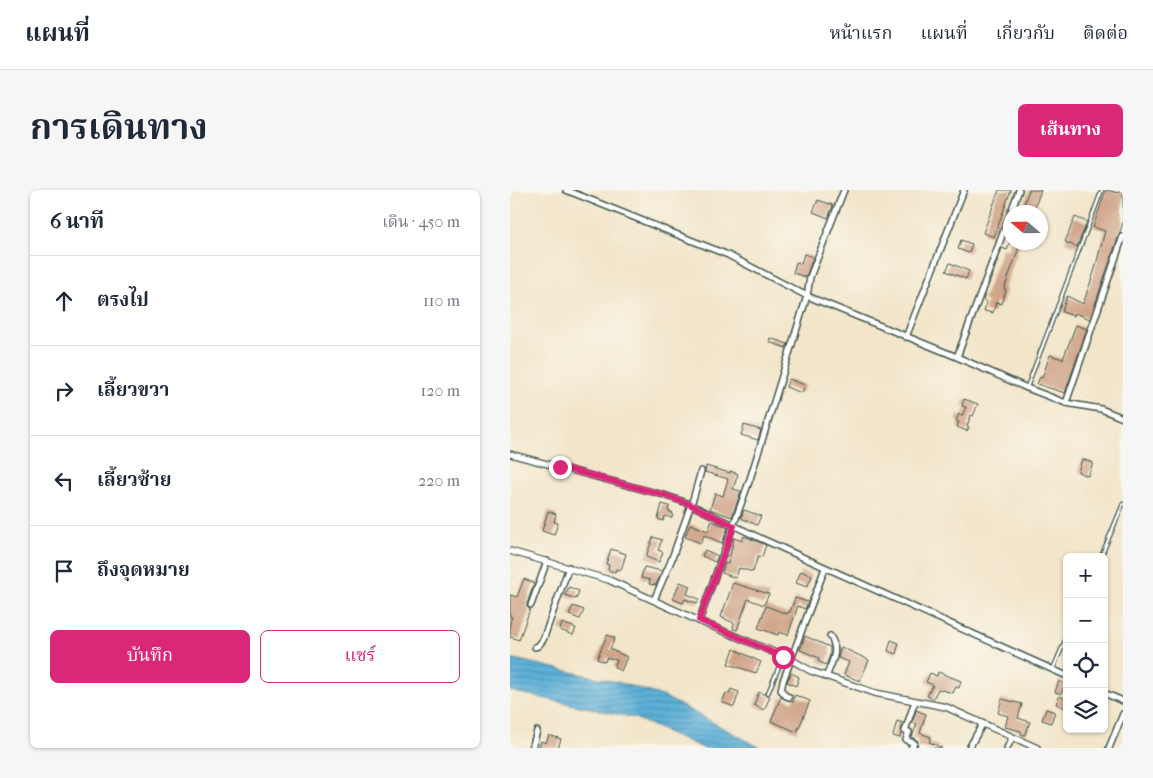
<!DOCTYPE html>
<html lang="th">
<meta charset="utf-8">
<style>
body{margin:0;font-family:"IM FELL French Canon","Noto Serif Thai",serif;background:#f6f6f7;color:#1f2937}
.controls{position:absolute;right:15px;bottom:15px;display:grid;overflow:hidden;border-radius:8px;box-shadow:0 1px 4px #0004}
.controls button{width:45px;height:45px;display:grid;place-items:center;padding:0;border:0;border-bottom:1px solid #e0e1e3;background:#fff;color:#1f2937;font:25px sans-serif}
.compass{position:absolute;left:493px;top:15px;width:45px;height:45px;border-radius:50%;background:#fff;box-shadow:0 1px 4px #0004;rotate:290deg}
.stop{position:absolute;width:15px;height:15px;margin:-11px;border:4px solid #db2777;border-radius:50%;background:#fff}
.stop.end{background:#db2777;border-color:#fff;box-shadow:0 1px 5px #0008}
.list{margin:0;padding:0;list-style:none}
h2{display:flex;justify-content:space-between;align-items:center;height:65px;margin:0;padding:0 20px;font-size:21px}
h2 small{font-size:16px;font-weight:400;color:#747a83}
.list li{display:grid;grid-template-columns:32px 1fr auto;gap:15px;align-items:center;box-sizing:border-box;height:90px;padding:0 20px;border-top:1px solid #e0e1e3}
.list b{display:block;font-size:19px;white-space:nowrap}
.list em{font-size:16px;font-style:normal;color:#747a83}
.actions{display:flex;gap:10px;padding:15px 20px}
.actions a{flex:1;padding:11px 0;border:1px solid #db2777;border-radius:8px;text-align:center;font-size:18px;color:#db2777}
.actions .main{background:#db2777;color:#fff}
.icon{flex:none;width:28px;height:28px;fill:none;stroke:currentColor;stroke-width:2;stroke-linecap:round;stroke-linejoin:round}
.map{position:relative;flex:none;width:613px;height:558px;overflow:hidden;border-radius:8px}
header{display:flex;align-items:center;gap:30px;box-sizing:border-box;height:70px;padding:0 25px;background:#fff;border-bottom:1px solid #e0e1e3}
header strong{font-size:24px}
nav{display:flex;gap:28px;margin-inline-start:auto;font-size:18px}
.intro{display:flex;align-items:center;justify-content:space-between;box-sizing:border-box;height:120px;padding:0 30px}
h1{margin:0;font-size:35px}
.button{padding:12px 22px;border-radius:8px;background:#db2777;color:#fff;font-size:18px;font-weight:700}
main{display:flex;gap:30px;padding:0 30px}
aside{flex:1;background:#fff;border-radius:8px;box-shadow:0 1px 4px #0004}
.map>svg:first-child{display:block}
.water{fill:url(#water-rules);stroke:#3e7686}
.building{fill:#cfa489}
.lines{fill:none;stroke-linecap:round;stroke-linejoin:round}
.service-casing{stroke:#3f564a;stroke-width:5}
.minor-casing{stroke:#3f564a;stroke-width:8}
.tertiary-casing{stroke:#3f564a;stroke-width:8}
.service{stroke:#fff;stroke-width:2.5}
.minor{stroke:#fff;stroke-width:5}
.tertiary{stroke:#fff;stroke-width:5.5}
.route{stroke:#db2777;stroke-width:6}
</style>
<header>
<strong>แผนที่</strong>
<nav><a>หน้าแรก</a><a>แผนที่</a><a>เกี่ยวกับ</a><a>ติดต่อ</a></nav>
</header>
<div class="intro"><h1>การเดินทาง</h1><a class="button">เส้นทาง</a></div>
<main>
<aside>
<h2>6 นาที<small>เดิน · 450 m</small></h2>
<ul class="list">
<li><svg class="icon" aria-label="ahead" viewBox="0 0 24 24"><path d="M12 20V5M6 11l6-6 6 6"/></svg><div><b>ตรงไป</b></div><em>110 m</em></li>
<li><svg class="icon" aria-label="right" viewBox="0 0 24 24"><path d="M7 20v-9h11M14 6l5 5-5 5"/></svg><div><b>เลี้ยวขวา</b></div><em>120 m</em></li>
<li><svg class="icon" aria-label="left" viewBox="0 0 24 24"><path d="M17 20v-9H6M10 6l-5 5 5 5"/></svg><div><b>เลี้ยวซ้าย</b></div><em>220 m</em></li>
<li><svg class="icon" aria-label="arrive" viewBox="0 0 24 24"><path d="M6 21V4h12l-3 4 3 4H6"/></svg><div><b>ถึงจุดหมาย</b></div></li>
</ul>
<div class="actions"><a class="main">บันทึก</a><a>แชร์</a></div>
</aside>
<div class="map">
<svg width="613" height="558" viewBox="0 0 613 558">
<defs>
<pattern id="water-rules" width="6" height="5" patternUnits="userSpaceOnUse" patternTransform="scale(1.25)"><rect width="6" height="5" fill="#5db0d8"/><path d="M0 2.5h6" fill="none" stroke="#4c90b0"/></pattern>
</defs>
<rect width="100%" height="100%" fill="#fbf7ec"/>
<filter id="ink" filterUnits="userSpaceOnUse"><feTurbulence type="fractalNoise" baseFrequency=".02" numOctaves="2"/><feDisplacementMap in="SourceGraphic" scale="10" xChannelSelector="R" yChannelSelector="G"/><feConvolveMatrix kernelMatrix="1 2 1 2 8 2 1 2 1" color-interpolation-filters="sRGB"/></filter>
<filter id="wash" filterUnits="userSpaceOnUse"><feTurbulence type="fractalNoise" baseFrequency=".0096" numOctaves="4" result="noise"/><feDisplacementMap in="SourceGraphic" scale="20" xChannelSelector="R" yChannelSelector="G"/><feGaussianBlur stdDeviation="1.12" result="paint"/><feColorMatrix in="noise" values="0 0 0 0 0 0 0 0 0 0 0 0 0 0 0 0 0 1.4 0 .05"/><feComposite in="paint" operator="in"/></filter>
<g filter="url(#wash)">
<rect width="100%" height="100%" fill="#f2e5c9"/>
<path class="water" d="M0 468 111 493 153 506 251 558H193L125 528 0 501Z"/>
<g id="blocks">
<g class="building">
<path d="M489 0H501L484 47 473 43Z"/>
<path d="M519 0H531L523 22H511Z"/>
<path d="M596 0 609 3 610 0H613V33L580 129 565 123 564 126 552 122 557 106 573 114 584 82 595 41 583 37Z"/>
<path d="M308 10 323 15 318 28 303 22Z"/>
<path d="M565 27 577 32 567 57 555 52Z"/>
<path d="M451 50 462 54 459 63 448 59Z"/>
<path d="M500 52H511L494 99 496 100 492 114 486 112 483 123 474 121 477 112 473 110 489 67 492 58 497 60Z"/>
<path d="M294 64 303 67 296 87 283 83 286 72 291 74Z"/>
<path d="M440 73 459 81 456 89 436 81Z"/>
<path d="M566 135 577 139 555 203 527 194 530 187 532 188 540 165 553 169Z"/>
<path d="M260 148 278 154 276 158 259 152Z"/>
<path d="M279 189 295 195 292 203 276 197Z"/>
<path d="M454 209 468 214 463 226 461 225 457 236 459 237 457 241 447 237 449 232 446 231 449 224 452 226 456 217 452 216Z"/>
<path d="M234 235 251 240 248 250 231 245Z"/>
<path d="M572 269 583 273 578 286 568 282Z"/>
<path d="M196 276 220 283V281L228 284 223 299 231 301 222 327 200 319 205 303 213 306 218 289 195 282Z"/>
<path d="M152 314 159 316 158 321 163 323 162 328 155 326 153 331 148 329Z"/>
<path d="M234 320 251 326 247 335 231 328Z"/>
<path d="M38 321 46 324 44 332 48 333 44 345 32 341Z"/>
<path d="M202 331 218 338 212 353 194 345 191 353 175 347 180 334 198 341Z"/>
<path d="M234 346 256 355 252 367 248 366 243 382 229 378 226 388 212 383 215 373 218 374 224 348 232 351Z"/>
<path d="M143 347 152 350 148 360 153 362 149 372 136 367Z"/>
<path d="M101 359 116 364 111 380 106 379 105 382 98 380 99 375 96 374Z"/>
<path d="M195 360 208 366 205 372 192 366Z"/>
<path d="M134 377 152 381 146 395 139 394 140 390 131 388Z"/>
<path d="M291 381 302 386 297 397 286 393Z"/>
<path d="M14 389 24 393 17 414V417L20 419 9 450 0 447V432L2 427H0V405L7 407Z"/>
<path d="M170 392 180 396 177 404 189 409 187 413 175 409 173 413 163 409Z"/>
<path d="M223 393 259 404 254 415 238 409 227 440 223 439 224 433 211 427Z"/>
<path d="M59 397 69 401 66 409 55 405Z"/>
<path d="M285 408 298 412 295 419 288 416 278 445 269 442 268 445 248 438 256 416 277 424 278 422H280Z"/>
<path d="M63 416 74 420 70 429 59 425Z"/>
<path d="M52 433 66 438 63 445 50 440Z"/>
<path d="M97 445 105 448 100 459 117 467 111 481 104 477 107 470 96 468 95 472 87 469Z"/>
<path d="M295 446 320 457V465L316 475 308 471 309 468 290 460Z"/>
<path d="M381 450 389 453 386 464 378 461Z"/>
<path d="M331 457 359 470 350 491 334 485 339 472 328 468Z"/>
<path d="M224 459 251 472 246 483 218 474Z"/>
<path d="M428 482 451 491 449 498 446 497 443 503 428 499 423 509 417 506 423 495 416 492 420 483 427 486Z"/>
<path d="M281 483 289 487 286 496 277 492Z"/>
<path d="M549 491 555 494 551 504 545 502Z"/>
<path d="M221 499 229 502 224 517 212 512 216 503 219 504Z"/>
<path d="M249 502 260 507 254 520 244 515Z"/>
<path d="M285 505 300 511 287 542 261 531 271 507 283 512Z"/>
<path d="M549 506 557 509V519L546 514Z"/>
<path d="M492 509 512 514 508 528 520 532 515 545 511 544V541L495 537 498 526 488 523Z"/>
<path d="M536 519 545 522 541 533 532 530Z"/>
<path d="M406 520 416 524 410 543 421 547 419 552 432 558H407L408 551 402 547 407 534 402 533Z"/>
<path d="M387 531 393 533 390 548 383 546Z"/>
<path d="M39 545 51 549 48 558H29L31 551 36 553Z"/>
</g>
</g>
</g>
<g filter="url(#ink)">
<use href="#blocks" fill-opacity="0" stroke="#3f564a" stroke-width="1"/>
<g class="lines">
<defs>
<g id="service">
<path d="M517 197 592 0"/>
<path d="M591 367 613 314"/>
<path d="M543 479 557 446"/>
<path d="M258 503 273 467"/>
</g>
<g id="minor">
<path d="M56 0 218 65 297 106 447 167 517 198 556 213 591 219 613 228"/>
<path d="M396 147 454 0"/>
<path d="M447 167 509 0"/>
<path d="M556 213 613 46"/>
<path d="M0 264 154 305 177 313 252 349 557 486"/>
<path d="M144 410 161 371 184 306 191 281"/>
<path d="M21 415 37 371"/>
<path d="M189 431 240 289 297 106 300 87 334 0"/>
<path d="M25 457 28 456 33 450 59 377"/>
<path d="M316 487C322 472 330 460 320 446"/>
<path d="M594 503 613 511"/>
<path d="M279 507 276 506 271 500 273 491 315 378"/>
<path d="M22 558 27 541"/>
<path d="M401 558 404 553 396 550 399 542 395 541 405 511"/>
<path d="M459 558 472 535"/>
<path d="M497 558 502 548"/>
<path d="M599 558 613 524"/>
</g>
<path id="tertiary" d="M0 361 99 390 189 431 280 469 301 481 365 503 436 517 527 558"/>
</defs>
<use href="#service" class="service-casing"/>
<use href="#minor" class="minor-casing"/>
<use href="#tertiary" class="tertiary-casing"/>
<use href="#service" class="service"/>
<use href="#minor" class="minor"/>
<use href="#tertiary" class="tertiary"/>
</g>
</g>
<g class="lines" filter="url(#ink)">
<path class="route" d="M50 277 154 305 177 313 224 336 189 430 273 467"/>
</g>
</svg>
<div class="controls">
<button>+</button>
<button>−</button>
<button><svg class="icon" aria-label="locate" viewBox="0 0 24 24"><circle cx="12" cy="12" r="6"/><path d="M12 2v4M12 18v4M2 12h4M18 12h4"/></svg></button>
<button><svg class="icon" aria-label="layers" viewBox="0 0 24 24"><path d="M12 4l9 5-9 5-9-5zM3 14l9 5 9-5"/></svg></button>
</div>
<svg class="compass" viewBox="-18 -18 36 36"><path d="M0-13l5 13h-10z" fill="#e53935"/><path d="M0 13l5-13h-10z" fill="#747a83"/></svg>
<div class="stop" style="left:273px;top:467px"></div>
<div class="stop end" style="left:50px;top:277px"></div>
</div>
</main>
